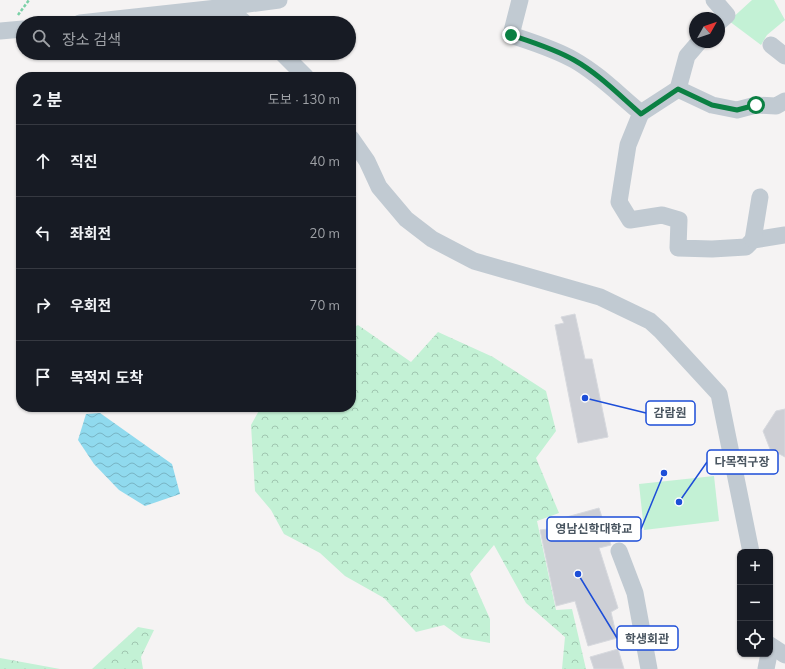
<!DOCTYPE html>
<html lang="ko">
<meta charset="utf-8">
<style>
body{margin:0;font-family:Mulish,"Noto Sans KR",sans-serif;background:#242831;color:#f1f3f6}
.controls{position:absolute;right:12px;bottom:12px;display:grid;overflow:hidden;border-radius:8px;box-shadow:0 1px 3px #0004}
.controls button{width:36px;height:36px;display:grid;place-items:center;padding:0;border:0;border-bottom:1px solid #363941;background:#171b24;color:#f1f3f6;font:20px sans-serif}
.compass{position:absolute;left:689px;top:12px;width:36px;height:36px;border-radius:50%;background:#171b24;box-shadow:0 1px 3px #0004;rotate:50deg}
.stop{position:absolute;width:12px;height:12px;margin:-9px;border:3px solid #0b8043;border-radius:50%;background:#fff}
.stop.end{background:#0b8043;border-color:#fff;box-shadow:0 1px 4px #0008}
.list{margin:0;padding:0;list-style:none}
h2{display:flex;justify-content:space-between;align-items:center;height:52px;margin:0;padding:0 16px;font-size:17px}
h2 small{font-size:13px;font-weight:400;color:#9ea1a6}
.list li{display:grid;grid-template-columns:26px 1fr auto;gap:12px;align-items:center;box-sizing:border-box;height:72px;padding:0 16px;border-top:1px solid #363941}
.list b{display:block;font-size:15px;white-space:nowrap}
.list em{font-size:13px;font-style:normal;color:#9ea1a6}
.icon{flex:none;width:22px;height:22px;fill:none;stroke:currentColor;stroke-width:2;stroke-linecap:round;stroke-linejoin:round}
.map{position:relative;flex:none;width:785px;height:669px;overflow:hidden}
.search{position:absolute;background:#171b24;box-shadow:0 1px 3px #0004;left:16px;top:16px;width:340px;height:44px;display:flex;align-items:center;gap:10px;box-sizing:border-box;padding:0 14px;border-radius:22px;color:#9ea1a6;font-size:15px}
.panel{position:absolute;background:#171b24;box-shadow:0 1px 3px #0004;left:16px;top:72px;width:340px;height:340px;border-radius:16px}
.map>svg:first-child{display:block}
.green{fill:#c3f1d5}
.forest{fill:url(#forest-crowns)}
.water{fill:url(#water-waves)}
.building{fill:#cdcfd5;stroke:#d7d9de}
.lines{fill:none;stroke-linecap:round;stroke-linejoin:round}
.path{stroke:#7ad0a6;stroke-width:2.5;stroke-dasharray:3 2;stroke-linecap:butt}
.minor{stroke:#c1cad2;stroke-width:17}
.route{stroke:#0b8043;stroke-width:5}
.leader{fill:none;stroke:#1d4ed8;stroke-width:1.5}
.callout-dot{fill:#1d4ed8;stroke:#fff;stroke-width:1.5}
.callout{fill:#fff;stroke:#1d4ed8;stroke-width:1.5}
.callout-label{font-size:12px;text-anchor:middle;font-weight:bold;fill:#4a5661}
</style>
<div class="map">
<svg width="785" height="669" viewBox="0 0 785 669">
<defs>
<pattern id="forest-crowns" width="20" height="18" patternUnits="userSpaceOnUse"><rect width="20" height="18" fill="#c3f1d5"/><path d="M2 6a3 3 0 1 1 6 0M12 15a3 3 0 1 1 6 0" fill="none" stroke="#a0c6b0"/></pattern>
<pattern id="water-waves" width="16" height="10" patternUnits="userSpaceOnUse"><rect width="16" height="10" fill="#90daee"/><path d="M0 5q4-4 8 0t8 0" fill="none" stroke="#78b4c4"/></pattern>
</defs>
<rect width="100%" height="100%" fill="#f5f3f3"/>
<g class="green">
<path d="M752 0H774L785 20 767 35 761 45 729 21Z"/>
<path d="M714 476 719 521 644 530 639 484Z"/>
</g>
<g class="forest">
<path d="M358 325 411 362 438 332 493 357 546 391 556 431 536 458 559 513 537 521 556 610 572 609 586 669H562L565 637 526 603 494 545 470 574 490 619V643L462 638 444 625 416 632 384 598 345 576 320 553 284 534 271 510 255 491 251 425 261 407H351V329Z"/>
<path d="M138 627 154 630 141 657 143 669H92Z"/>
<path d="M0 658 60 669H0Z"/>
</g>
<path class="water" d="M100 413 172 464 180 494 145 506 119 490 94 464 78 440 86 414Z"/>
<g class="building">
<path d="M575 314 585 359H592L608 437 578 443 555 325 564 323 561 317Z"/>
<path d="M785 409V457L770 449 763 431 776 411Z"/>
<path d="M599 508 611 545 599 548 618 608 611 612 617 638 588 646 575 601 556 606 540 530 564 527 563 518Z"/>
<path d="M618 649 624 669H594L590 657Z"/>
</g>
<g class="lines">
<path class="path" d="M18 15 29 0"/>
<g class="minor">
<path d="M520 0 511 35C532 42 555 49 574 60 599 74 619 95 641 113L628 145 619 202 630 220 662 215 679 220 678 248 712 249 746 247 753 240 785 235"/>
<path d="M714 0 727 15 719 22"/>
<path d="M226 7 245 23"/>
<path d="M80 23 226 7 279 0"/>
<path d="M0 31 23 29"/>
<path d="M771 45 785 56"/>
<path d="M282 53 306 77"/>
<path d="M678 89 712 105 737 110 756 105 776 106 785 101"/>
<path d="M641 113 678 89 687 56 699 42"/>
<path d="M351 138 367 161 379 187 406 219 432 239 474 261 600 297 650 321 661 331 719 394 751 552"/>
<path d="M753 240 760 197"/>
<path d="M619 551 635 593 649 669"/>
<path d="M770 645 785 655"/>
<path d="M766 669 769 654"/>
</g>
</g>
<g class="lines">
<path class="route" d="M511 35C532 42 555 49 574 60 599 74 619 95 641 114L678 89 712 105 737 110 756 105"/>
</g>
<path class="leader" d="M585 398L646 413M679 502L707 462M664 473L641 529M578 574L617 638"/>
<g class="callout-dot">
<circle cx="585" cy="398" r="4"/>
<circle cx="679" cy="502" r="4"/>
<circle cx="664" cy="473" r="4"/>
<circle cx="578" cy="574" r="4"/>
</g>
<g class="callout">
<rect x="646" y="401" width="49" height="24" rx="4"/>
<rect x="707" y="450" width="71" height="24" rx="4"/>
<rect x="547" y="517" width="94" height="24" rx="4"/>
<rect x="617" y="626" width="61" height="24" rx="4"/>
</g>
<g class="callout-label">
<text x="670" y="417">감람원</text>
<text x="742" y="466">다목적구장</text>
<text x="594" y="533">영남신학대학교</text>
<text x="647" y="643">학생회관</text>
</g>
</svg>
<div class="controls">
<button>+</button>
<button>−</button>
<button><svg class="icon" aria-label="locate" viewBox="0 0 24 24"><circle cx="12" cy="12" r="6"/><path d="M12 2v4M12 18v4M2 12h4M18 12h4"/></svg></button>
</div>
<svg class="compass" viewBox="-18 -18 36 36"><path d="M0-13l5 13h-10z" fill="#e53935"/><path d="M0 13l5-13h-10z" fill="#9ea1a6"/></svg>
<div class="stop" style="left:756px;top:105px"></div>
<div class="stop end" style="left:511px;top:35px"></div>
<div class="search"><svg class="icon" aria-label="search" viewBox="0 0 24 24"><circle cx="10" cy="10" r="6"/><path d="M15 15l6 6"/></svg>장소 검색</div>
<section class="panel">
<h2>2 분<small>도보 · 130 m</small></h2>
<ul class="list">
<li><svg class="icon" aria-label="ahead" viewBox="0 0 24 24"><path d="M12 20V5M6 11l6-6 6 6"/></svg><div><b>직진</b></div><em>40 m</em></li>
<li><svg class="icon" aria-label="left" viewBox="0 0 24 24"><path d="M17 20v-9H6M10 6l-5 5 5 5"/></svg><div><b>좌회전</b></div><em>20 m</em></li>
<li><svg class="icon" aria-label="right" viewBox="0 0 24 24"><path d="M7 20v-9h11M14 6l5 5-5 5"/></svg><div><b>우회전</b></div><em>70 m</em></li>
<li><svg class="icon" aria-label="arrive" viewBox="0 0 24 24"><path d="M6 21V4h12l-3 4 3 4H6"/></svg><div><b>목적지 도착</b></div></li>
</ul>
</section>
</div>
